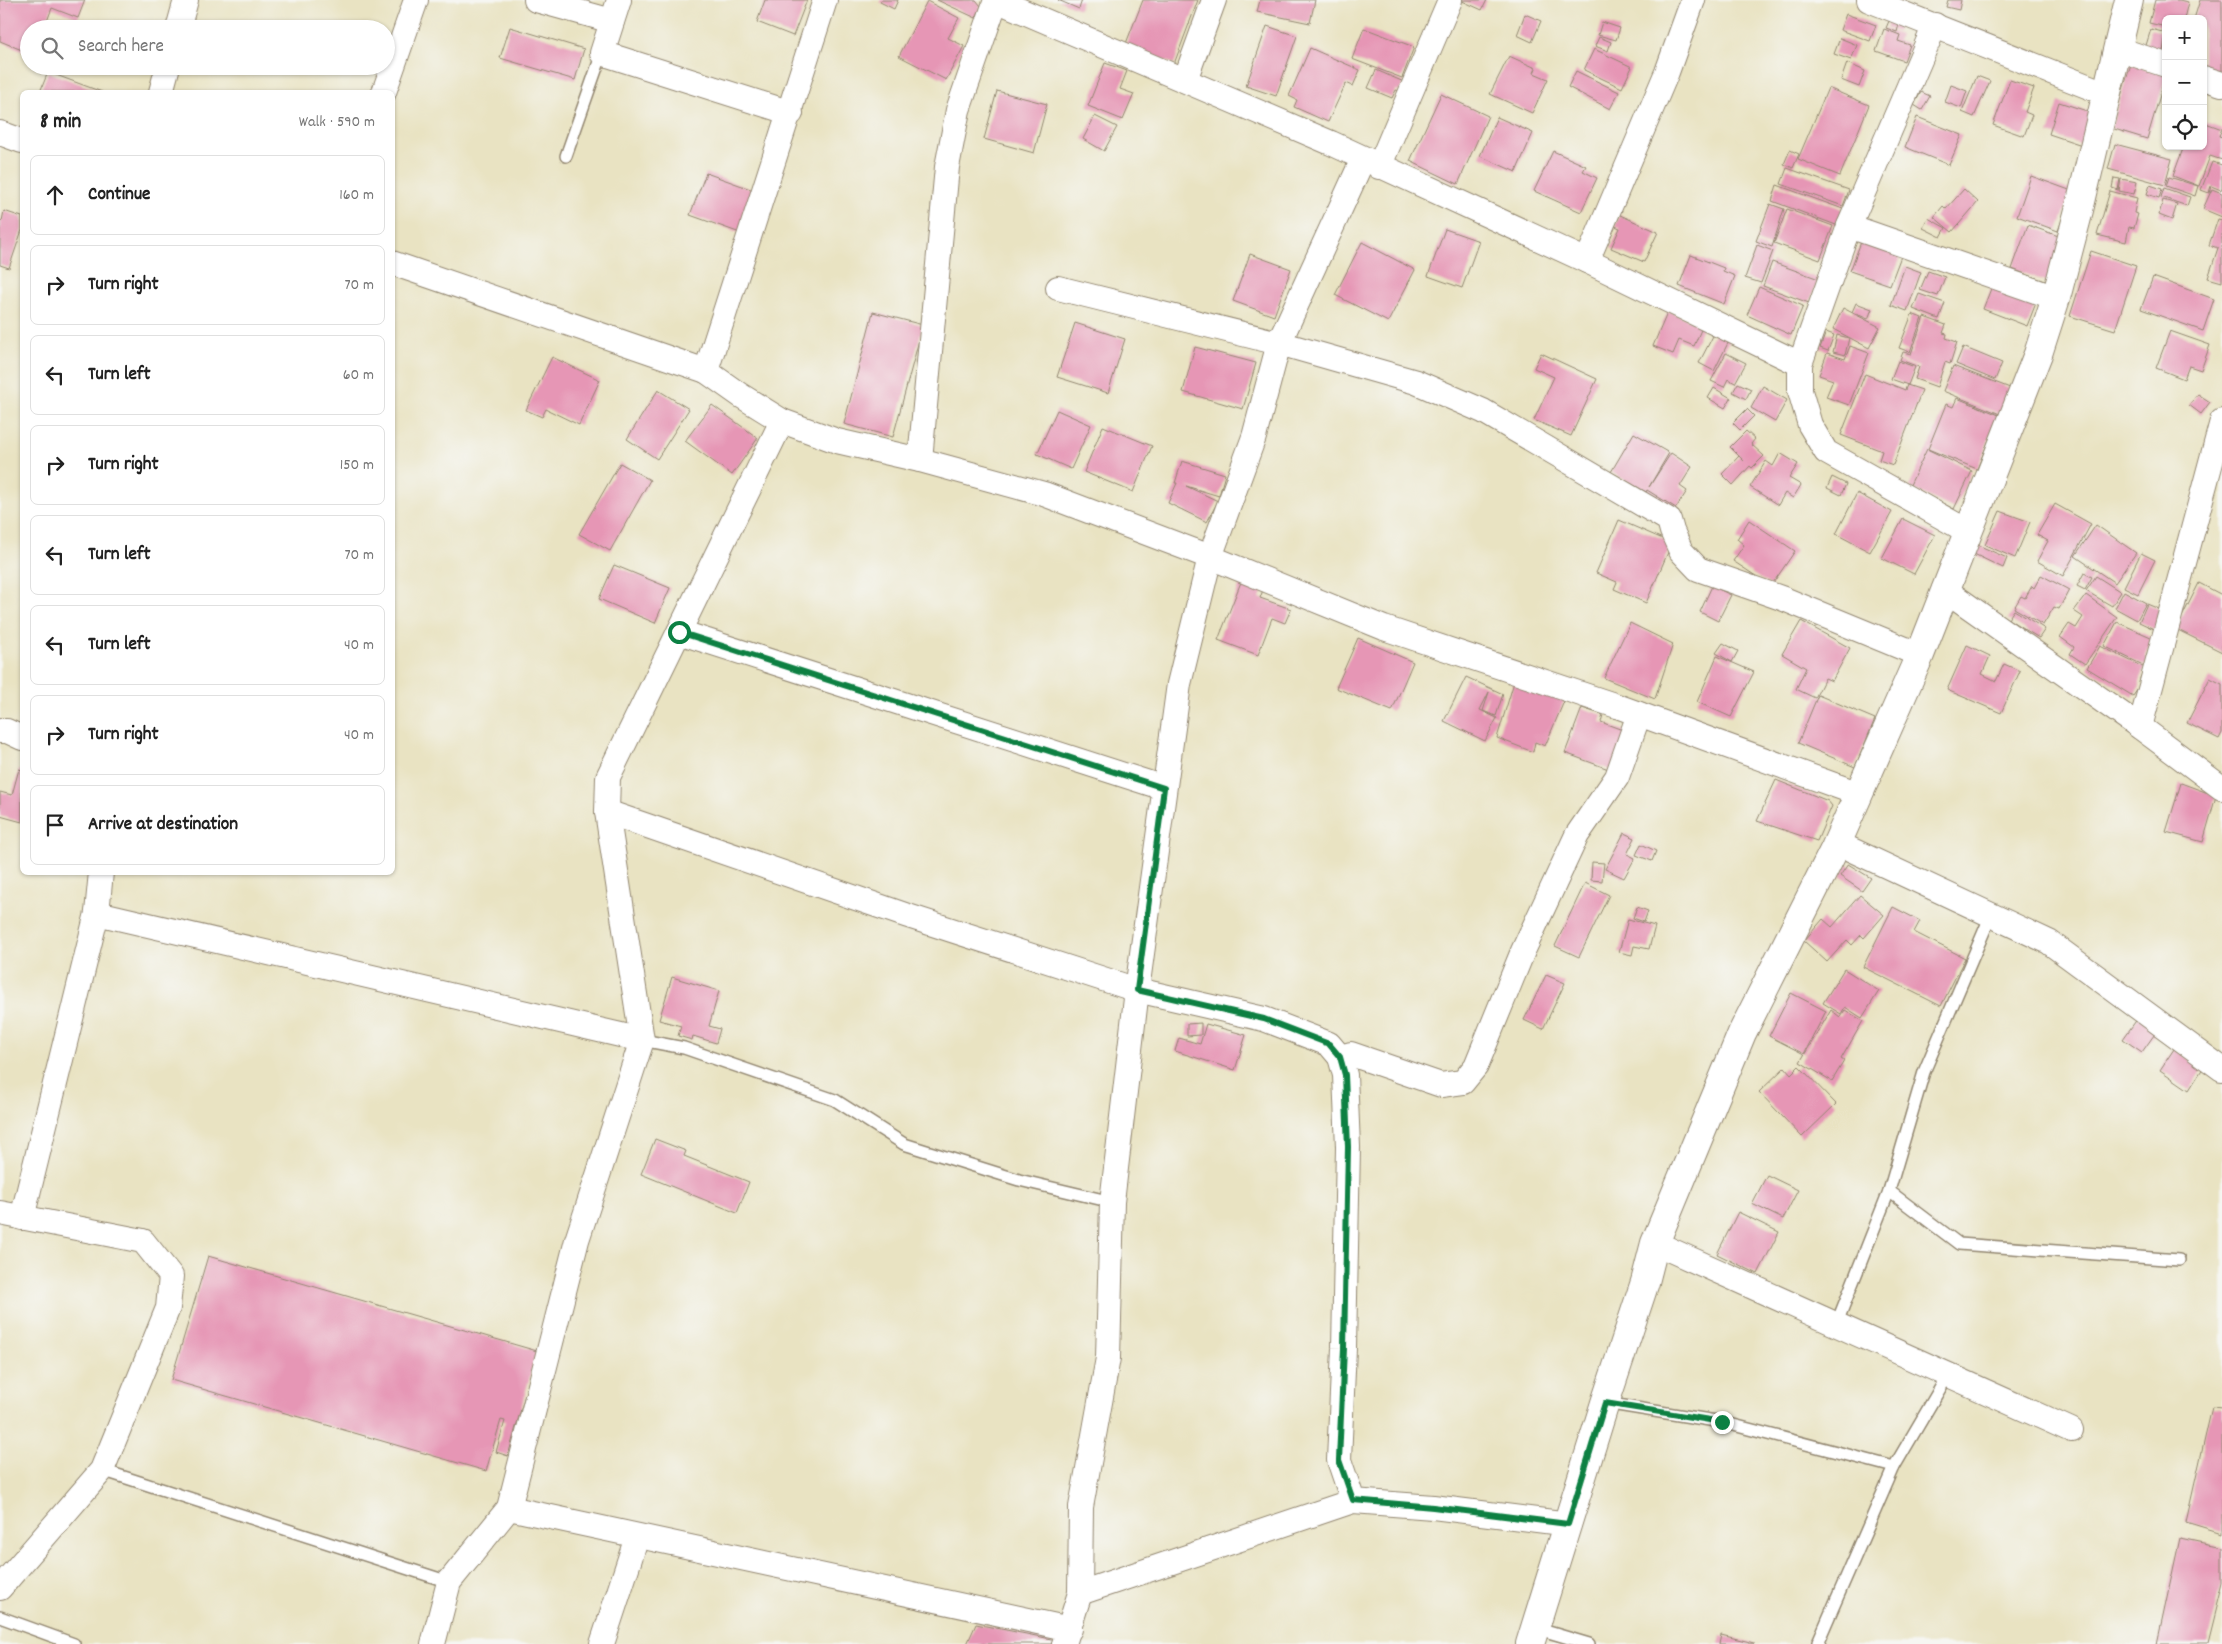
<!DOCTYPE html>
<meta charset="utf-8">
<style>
body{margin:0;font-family:Dekko,sans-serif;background:#f6f6f6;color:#222}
.controls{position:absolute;right:15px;top:15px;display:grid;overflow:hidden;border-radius:8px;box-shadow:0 1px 4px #0004}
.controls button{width:45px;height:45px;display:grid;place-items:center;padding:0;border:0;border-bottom:1px solid #e0e0e0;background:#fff;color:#222;font:25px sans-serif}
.stop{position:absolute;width:15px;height:15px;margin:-11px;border:4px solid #0b8043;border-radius:50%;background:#fff}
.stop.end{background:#0b8043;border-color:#fff;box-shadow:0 1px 5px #0008}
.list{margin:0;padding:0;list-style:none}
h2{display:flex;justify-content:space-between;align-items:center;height:65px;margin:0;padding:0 20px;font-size:21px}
h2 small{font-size:16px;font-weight:400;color:#767676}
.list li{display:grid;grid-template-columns:32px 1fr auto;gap:15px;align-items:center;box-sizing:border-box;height:80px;margin:0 10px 10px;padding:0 10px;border:1px solid #e0e0e0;border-radius:8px}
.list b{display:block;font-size:19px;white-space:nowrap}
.list em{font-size:16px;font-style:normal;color:#767676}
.icon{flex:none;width:28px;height:28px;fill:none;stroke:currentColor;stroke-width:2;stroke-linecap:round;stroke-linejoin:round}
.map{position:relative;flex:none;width:2222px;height:1644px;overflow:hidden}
.search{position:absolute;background:#fff;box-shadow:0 1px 4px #0004;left:20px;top:20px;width:375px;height:55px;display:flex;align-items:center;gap:12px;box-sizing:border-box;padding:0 18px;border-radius:28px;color:#767676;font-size:19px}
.panel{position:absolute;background:#fff;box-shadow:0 1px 4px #0004;left:20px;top:90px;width:375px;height:785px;border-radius:8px}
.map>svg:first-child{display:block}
.building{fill:#e696b5}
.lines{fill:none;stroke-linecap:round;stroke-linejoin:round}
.lane-casing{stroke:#928670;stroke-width:14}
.street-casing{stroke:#928670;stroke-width:26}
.secondary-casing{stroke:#928670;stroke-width:30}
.lane{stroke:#fff;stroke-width:11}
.street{stroke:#fff;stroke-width:24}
.secondary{stroke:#fff;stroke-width:28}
.route{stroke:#0b8043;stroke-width:6}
</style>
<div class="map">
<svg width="2222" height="1644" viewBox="0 0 2222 1644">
<rect width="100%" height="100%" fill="#f6f6f2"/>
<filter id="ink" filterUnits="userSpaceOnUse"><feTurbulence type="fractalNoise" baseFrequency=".02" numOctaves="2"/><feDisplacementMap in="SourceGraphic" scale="10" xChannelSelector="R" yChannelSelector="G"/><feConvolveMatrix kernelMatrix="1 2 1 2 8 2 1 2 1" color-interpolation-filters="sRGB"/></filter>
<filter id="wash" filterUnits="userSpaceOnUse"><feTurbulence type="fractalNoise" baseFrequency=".0096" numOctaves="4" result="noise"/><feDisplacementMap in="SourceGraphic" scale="20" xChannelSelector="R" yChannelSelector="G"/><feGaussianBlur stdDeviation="1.12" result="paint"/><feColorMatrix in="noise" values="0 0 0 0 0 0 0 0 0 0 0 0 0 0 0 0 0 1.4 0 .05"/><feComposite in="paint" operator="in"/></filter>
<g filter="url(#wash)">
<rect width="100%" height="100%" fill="#e9e3c2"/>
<g id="blocks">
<g class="building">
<path d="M0 0H85L78 18 52 8 44 29H29V53L0 41Z"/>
<path d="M765 0H807L793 36 757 22Z"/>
<path d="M881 0H898L894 9 880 2Z"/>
<path d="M937 0H976L981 6 976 18Z"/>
<path d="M1058 0H1082L1079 9Z"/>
<path d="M1143 0H1198L1174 64 1125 46Z"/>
<path d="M1260 0H1315L1310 23 1257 12Z"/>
<path d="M1460 0H1487L1482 10Z"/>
<path d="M1948 0H1961L1959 10 1946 7Z"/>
<path d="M2155 0H2179L2188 2 2184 19H2166V27L2149 23Z"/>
<path d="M2200 0H2222V77L2203 72V19H2194Z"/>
<path d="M927 1 959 18 948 38 964 46 946 80 899 56Z"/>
<path d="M1525 14 1541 21 1532 42 1517 35Z"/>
<path d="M1846 14 1876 25 1870 41 1840 30Z"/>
<path d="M1889 21 1899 24 1897 32 1886 28Z"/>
<path d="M1602 22 1620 28 1616 40 1598 35Z"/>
<path d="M1267 26 1297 36 1276 96 1246 86Z"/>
<path d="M510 27 584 49 575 80 500 58Z"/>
<path d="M1364 28 1414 47 1402 78 1352 59Z"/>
<path d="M1884 29 1900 35 1898 41 1910 45 1904 61 1876 51Z"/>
<path d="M2151 29 2166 33 2162 58 2144 52Z"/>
<path d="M1599 37 1611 42 1608 51 1595 46Z"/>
<path d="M1840 38 1857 45 1851 60 1834 54Z"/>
<path d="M1310 48 1360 70 1353 86 1346 83 1328 122 1294 107 1297 100 1289 96Z"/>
<path d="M1594 49 1632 67 1622 88 1584 70Z"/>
<path d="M1509 56 1536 68 1534 73 1548 79 1532 113 1490 94Z"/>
<path d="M1105 63 1127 71 1120 89 1134 94 1123 120 1088 106Z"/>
<path d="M1847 63 1865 71 1859 87 1841 80Z"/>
<path d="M2131 64 2166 75 2147 139 2111 128Z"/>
<path d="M1376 70 1404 82 1400 91 1396 90 1392 98 1368 88Z"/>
<path d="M1576 71 1619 92 1610 109 1568 87Z"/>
<path d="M48 72 102 92H40Z"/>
<path d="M1977 76 1990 81 1974 117 1962 112Z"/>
<path d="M2010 80 2034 88 2025 112 2032 115 2024 136 1993 125Z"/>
<path d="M1951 85 1967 91 1961 108 1945 102Z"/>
<path d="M1828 88 1869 105 1840 176 1798 159Z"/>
<path d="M997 91 1047 104 1034 153 984 139Z"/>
<path d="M1921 92 1930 96 1922 110 1914 105Z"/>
<path d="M1441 94 1488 116 1458 184 1410 161Z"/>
<path d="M2059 102 2093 113 2082 145 2049 134Z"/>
<path d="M1095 116 1117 127 1104 151 1083 139Z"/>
<path d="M1497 117 1533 133 1516 172 1480 156Z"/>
<path d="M1917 117 1962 135 1949 165 1905 147Z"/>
<path d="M2203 122 2222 129 2219 136 2222 137V160L2210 156 2199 186 2173 176 2184 146H2203Z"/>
<path d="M2115 144 2172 159 2165 185 2108 169Z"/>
<path d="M1790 150 1799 154 1793 168 1784 164Z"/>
<path d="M1553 151 1586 166 1583 171 1597 178 1581 212 1534 191Z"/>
<path d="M2212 162 2222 165V187L2221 190 2211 186 2209 193 2201 190Z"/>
<path d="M1787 168 1849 190 1843 206 1781 184Z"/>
<path d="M706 173 759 192 743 234 690 215Z"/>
<path d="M2031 176 2072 191 2058 231 2017 216Z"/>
<path d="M2169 177 2198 186 2195 196 2166 186Z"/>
<path d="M2114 178 2120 179 2118 190 2112 188Z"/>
<path d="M2121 179 2137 182 2134 194 2119 191Z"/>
<path d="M1777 185 1843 209 1836 225 1772 201Z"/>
<path d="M2150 185 2162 189 2159 198 2147 194Z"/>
<path d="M2164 188 2190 197 2187 206 2161 197Z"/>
<path d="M1964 189 1978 202 1952 232 1934 217 1943 206 1946 209Z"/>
<path d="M2212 189 2222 193V217L2203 209Z"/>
<path d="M2110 191 2137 198 2134 213 2138 214 2134 228 2129 227 2126 242 2097 235Z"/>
<path d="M2163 200 2177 204 2172 220 2159 215Z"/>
<path d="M1770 204 1784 209 1772 247 1756 241Z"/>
<path d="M1787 209 1833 226 1820 260 1774 243Z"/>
<path d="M4 211 22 217V230L9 268 0 265V220L2 221Z"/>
<path d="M1620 215 1658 232 1644 262 1611 248 1620 228 1615 226Z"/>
<path d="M1928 218 1946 228 1941 237 1923 228Z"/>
<path d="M2218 219 2222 220V282L2208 278 2218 248 2209 245Z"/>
<path d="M2028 225 2064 238 2048 282 2012 269Z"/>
<path d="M1445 229 1479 241 1462 288 1428 276Z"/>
<path d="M1362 242 1415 270 1388 322 1335 295Z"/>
<path d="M1861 242 1901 256 1890 285 1850 271Z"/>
<path d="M1757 245 1773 251 1761 283 1745 278Z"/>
<path d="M2091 251 2136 266 2115 330 2070 316Z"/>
<path d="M1250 254 1291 269 1274 316 1233 301Z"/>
<path d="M1691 255 1724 268 1723 271 1735 276 1724 304 1679 286Z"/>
<path d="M1772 262 1819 279 1809 303 1763 286Z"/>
<path d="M1905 266 1921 272 1907 311 1891 305Z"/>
<path d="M1928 271 1945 277 1938 296 1920 290Z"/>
<path d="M2153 277 2214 299 2203 331 2141 309Z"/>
<path d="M1992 286 2036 303 2027 326 1983 309Z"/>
<path d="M1759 287 1803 306 1791 335 1747 315Z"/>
<path d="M1919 294 1945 303 1939 319 1913 309Z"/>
<path d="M1856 303 1872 309 1868 319 1852 312Z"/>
<path d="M1843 308 1880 327 1869 348 1833 329Z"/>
<path d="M1668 311 1703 325 1694 346 1679 340 1673 354 1653 346Z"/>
<path d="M873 312 923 325 893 437 844 424Z"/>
<path d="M1912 314 1922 318 1910 352 1899 348Z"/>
<path d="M1924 317 1946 325 1943 333 1947 334 1946 338 1957 342 1950 364 1945 362 1937 387 1915 379 1919 367 1900 360 1903 352 1911 354Z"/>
<path d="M1075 323 1125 339 1108 393 1057 377Z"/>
<path d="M2170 331 2210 345 2201 370 2189 366 2184 379 2156 368Z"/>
<path d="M1715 332 1730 339 1714 371 1699 363Z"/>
<path d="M1826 332 1834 335 1828 351 1820 348Z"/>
<path d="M1837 335 1849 338 1845 355 1833 352Z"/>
<path d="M1850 346 1869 353 1849 405 1826 397 1833 380 1819 375 1827 353 1845 359Z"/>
<path d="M1195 347 1256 363 1243 409 1183 392Z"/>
<path d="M1963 347 2002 363 1995 380 1956 364Z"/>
<path d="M1541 353 1597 379 1571 436 1534 420 1554 377 1534 368Z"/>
<path d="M1726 353 1746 363 1735 383 1728 379 1724 387 1711 381Z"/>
<path d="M552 357 600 380 579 425 546 409 542 417 526 410Z"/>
<path d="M1898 361 1915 367 1908 385 1891 379Z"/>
<path d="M1953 366 2010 388 2000 414 1943 391Z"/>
<path d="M1865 374 1905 390 1907 385 1922 390 1893 465 1879 460 1882 451 1841 435Z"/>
<path d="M1738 383 1751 389 1746 399 1733 392Z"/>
<path d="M1763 386 1787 400 1775 422 1751 408Z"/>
<path d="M1714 388 1731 398 1725 408 1708 398Z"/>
<path d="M658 390 689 409 657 459 627 439Z"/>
<path d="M2198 394 2210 402 2201 414 2189 405Z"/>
<path d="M1957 398 1999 415 1977 469 1928 449 1946 404 1953 407Z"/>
<path d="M712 405 758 438 732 475 685 441Z"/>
<path d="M1747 409 1754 416 1740 430 1733 423Z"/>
<path d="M1057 410 1091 425 1071 469 1037 454Z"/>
<path d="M1103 426 1152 446 1133 492 1084 472Z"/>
<path d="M1746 431 1755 439 1751 444 1764 456 1752 468 1750 466 1733 485 1722 474 1739 456 1744 461 1730 447Z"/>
<path d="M1634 433 1669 453 1649 487 1671 453 1692 467 1680 486 1687 491 1676 508 1647 490 1646 492 1611 472Z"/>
<path d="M1927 449 1972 471 1954 509 1909 487Z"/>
<path d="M1780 453 1798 464 1789 478 1801 485 1793 498 1785 493 1778 505 1750 487 1766 461 1773 466Z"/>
<path d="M1182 461 1225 474 1219 496 1186 486 1218 501 1207 522 1168 503 1177 483H1175Z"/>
<path d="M620 463 650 480 610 551 579 534Z"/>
<path d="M1832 477 1846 484 1841 495 1827 488Z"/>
<path d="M1857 493 1892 512 1870 552 1836 534Z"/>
<path d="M2055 504 2091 524 2063 576 2037 561 2048 541 2037 535Z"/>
<path d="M2000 511 2030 522 2015 558 1985 545Z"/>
<path d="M1903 519 1935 535 1914 574 1882 558Z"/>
<path d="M1619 520 1672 543 1646 603 1614 589 1617 582 1596 573Z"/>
<path d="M1749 520 1795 551 1771 586 1733 561 1744 545 1737 539Z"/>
<path d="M2096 525 2136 553 2115 583 2075 556Z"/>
<path d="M1978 545 2007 558 2003 568 1974 554Z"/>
<path d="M2141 553 2155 560 2138 594 2124 587Z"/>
<path d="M614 565 670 588 655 623 599 599Z"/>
<path d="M2084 573 2092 577 2085 590 2077 586Z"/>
<path d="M2041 575 2069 590 2059 609 2054 607 2043 625 2014 608 2021 596 2025 598 2032 586 2034 588Z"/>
<path d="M2096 576 2121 592 2112 606 2086 591Z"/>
<path d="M1241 582 1263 590 1260 598 1291 609 1285 623 1272 618 1258 655 1218 640Z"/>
<path d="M2199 583 2222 595V652L2176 629Z"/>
<path d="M1712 586 1731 595 1718 621 1700 612Z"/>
<path d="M2124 591 2146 603 2137 620 2115 608Z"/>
<path d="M2086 595 2117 617 2085 664 2070 654 2074 647 2060 637 2069 624 2076 628 2083 617 2074 611Z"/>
<path d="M2147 604 2164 611 2156 630 2139 622Z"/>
<path d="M2014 610 2045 629 2039 638 2008 619Z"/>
<path d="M1801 621 1850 648 1832 681 1825 678 1815 698 1796 689 1806 668 1782 654Z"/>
<path d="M2117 622 2153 638 2146 656 2148 661 2145 666 2104 646Z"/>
<path d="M1630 623 1673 644 1655 699 1604 678Z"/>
<path d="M1358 638 1413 662 1392 711 1336 688Z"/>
<path d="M1723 643 1738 651 1732 662 1716 653Z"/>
<path d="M1967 645 1990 656 1982 674 1996 681 2004 664 2020 671 2001 713 1947 690Z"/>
<path d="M2100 646 2145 668 2140 678V686L2133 696 2087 668Z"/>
<path d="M1717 656 1754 672 1731 717 1697 702Z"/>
<path d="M1466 677 1503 694 1496 716 1483 711 1489 692 1480 710 1497 718 1485 741 1444 721Z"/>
<path d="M2210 678 2222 684V733L2219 739 2187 723Z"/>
<path d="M1514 682 1565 699 1545 746 1535 742 1533 752 1497 738Z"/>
<path d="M1818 695 1875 719 1855 767 1798 743Z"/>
<path d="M1582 708 1603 715 1601 722 1628 732 1614 771 1565 753Z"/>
<path d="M19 769 22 770V822L0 816V792L12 795Z"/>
<path d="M1776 780 1828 801 1832 806 1817 841 1757 821Z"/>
<path d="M2181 783 2216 796 2203 842 2166 832Z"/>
<path d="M1624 833 1635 838 1627 854 1635 858 1624 878 1605 869Z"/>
<path d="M1641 844 1656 851 1652 861 1636 855Z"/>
<path d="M1592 862 1604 863 1602 881 1591 880Z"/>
<path d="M1848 864 1871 878 1862 891 1840 876Z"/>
<path d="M1585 883 1609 895 1579 957 1555 946Z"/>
<path d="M1860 895 1884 915 1864 938 1861 935 1852 945 1847 940 1827 962 1804 941 1823 919 1832 927Z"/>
<path d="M1637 907 1648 911 1644 922 1633 918Z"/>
<path d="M1893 907 1920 921 1914 932 1965 958 1941 1006 1863 967Z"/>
<path d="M1628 919 1655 926 1649 949 1634 946 1632 955 1619 952Z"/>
<path d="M1844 969 1879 991 1862 1018 1845 1007 1841 1014 1823 1003Z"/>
<path d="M1546 975 1565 983 1543 1029 1524 1020Z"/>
<path d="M672 977 719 991 709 1026 720 1029 716 1043 693 1036 692 1040 678 1036 681 1026 659 1020Z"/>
<path d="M1791 993 1826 1011 1804 1054 1769 1036Z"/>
<path d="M1831 1010 1840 1017 1845 1010 1863 1021 1841 1059 1844 1061 1832 1081 1800 1062Z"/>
<path d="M2140 1015 2159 1028 2142 1052 2123 1039Z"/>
<path d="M1201 1023V1035L1187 1036V1024Z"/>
<path d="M1206 1024 1246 1035 1235 1070 1175 1051 1179 1038 1200 1044Z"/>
<path d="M2174 1049 2203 1068 2189 1090 2160 1070Z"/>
<path d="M1799 1066 1836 1104 1802 1137 1759 1092 1785 1067 1791 1074Z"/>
<path d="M655 1139 686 1151 684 1156 749 1182 737 1213 641 1174Z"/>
<path d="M1767 1175 1798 1190 1783 1219 1752 1204Z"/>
<path d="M1738 1212 1779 1232 1758 1274 1717 1254Z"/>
<path d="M208 1256 537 1351 508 1456 496 1452 505 1421 501 1420 486 1471 171 1380Z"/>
<path d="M2212 1407 2222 1408V1533L2186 1522Z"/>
<path d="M2180 1538 2222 1547V1584L2207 1644H2157Z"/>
<path d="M976 1624 1056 1640 1054 1644H967Z"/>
<path d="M1721 1635 1754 1643V1644H1719Z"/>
</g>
</g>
</g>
<g filter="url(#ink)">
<use href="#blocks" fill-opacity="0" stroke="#928670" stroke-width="1"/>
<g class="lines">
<defs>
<g id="lane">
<path d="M566 156 602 53"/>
<path d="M642 1040 684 1048 835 1100 904 1144 1019 1180 1112 1202"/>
<path d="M1889 1191 1959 1244 2179 1260"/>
<path d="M1836 1325 1889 1191 1924 1072 1991 915"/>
<path d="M1605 1403 1722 1422 1894 1467"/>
<path d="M102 1470 449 1582"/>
<path d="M0 1617 74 1644"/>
<path d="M1535 1628 1589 1644"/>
<path d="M1818 1642 1894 1467 1948 1375"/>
</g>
<g id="street">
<path d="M536 0 612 21"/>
<path d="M619 0 602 53 791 113"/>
<path d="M1869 0 2107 94"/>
<path d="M178 29 186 0"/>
<path d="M2118 49 2166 65"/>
<path d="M2203 78 2222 84"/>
<path d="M1185 80 1214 0"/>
<path d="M161 92 168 66"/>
<path d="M384 92 416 0"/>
<path d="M0 133 22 141"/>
<path d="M1379 167 1450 0"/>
<path d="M1849 226 2056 298"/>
<path d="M1587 261 1667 72 1693 0"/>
<path d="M392 263 706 371 740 395 782 421 837 441 920 460 1044 494 1210 557 1384 628 1617 706 1859 794"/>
<path d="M1058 288 1279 343 1363 159"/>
<path d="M1800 364 1849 226 1935 25"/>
<path d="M706 371 825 0"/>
<path d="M920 460 947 167 958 110 996 0 1331 143 1587 261 1800 364V391L1810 425 1826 452 1967 531"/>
<path d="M1944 589 2140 727 2222 788"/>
<path d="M679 632 1164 788"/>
<path d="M2140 727 2222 421"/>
<path d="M0 731H7L22 738"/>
<path d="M607 812 905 915 1137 990 1264 1019 1329 1044 1340 1057 1345 1075 1348 1147 1344 1348 1339 1460 1353 1501 1433 1507 1569 1524"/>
<path d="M1837 843 2049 942 2222 1069"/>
<path d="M97 913 642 1040"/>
<path d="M1340 1057 1351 1054 1441 1085 1463 1082 1476 1066 1523 951 1577 835 1617 777 1639 714"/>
<path d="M0 1213 143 1241 171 1276 168 1308 102 1470 0 1588"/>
<path d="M22 1218 97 913 101 872"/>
<path d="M1655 1243 2071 1430"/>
<path d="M509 1508 1070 1629"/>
<path d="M1080 1593 1353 1501"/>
<path d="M433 1644 449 1582 509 1508 577 1240 642 1040 607 812 608 777 782 421"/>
<path d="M602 1644 637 1537"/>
<path d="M1064 1644 1080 1593 1081 1507 1108 1358 1112 1202 1137 990 1179 684 1210 557 1254 437 1279 343 1416 382 1483 411 1669 520 1672 531 1681 551 1698 569 1784 599 1920 655"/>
</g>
<path id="secondary" d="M1530 1644 1605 1403 1645 1282 1655 1243 1742 1033 1835 848 1920 655 2038 354 2056 298 2079 210 2129 0"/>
</defs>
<use href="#lane" class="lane-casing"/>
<use href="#street" class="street-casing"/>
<use href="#secondary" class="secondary-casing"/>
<use href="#lane" class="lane"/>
<use href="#street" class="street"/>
<use href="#secondary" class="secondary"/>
</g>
</g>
<g class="lines" filter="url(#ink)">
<path class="route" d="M679 632 1164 788 1137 990 1264 1019 1329 1044 1340 1057 1345 1075 1348 1147 1344 1348 1339 1460 1353 1500 1433 1507 1568 1524 1605 1403 1722 1422"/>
</g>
</svg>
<div class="controls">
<button>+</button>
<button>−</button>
<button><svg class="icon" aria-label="locate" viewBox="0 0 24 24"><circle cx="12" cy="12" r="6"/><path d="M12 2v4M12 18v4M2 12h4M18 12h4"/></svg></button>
</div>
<div class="stop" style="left:679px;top:632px"></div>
<div class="stop end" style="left:1722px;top:1422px"></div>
<div class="search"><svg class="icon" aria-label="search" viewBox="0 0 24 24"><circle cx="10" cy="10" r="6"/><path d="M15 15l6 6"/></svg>Search here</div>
<section class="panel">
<h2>8 min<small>Walk · 590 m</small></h2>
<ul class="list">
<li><svg class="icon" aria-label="ahead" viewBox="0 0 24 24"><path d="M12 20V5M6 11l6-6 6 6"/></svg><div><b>Continue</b></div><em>160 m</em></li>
<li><svg class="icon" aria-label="right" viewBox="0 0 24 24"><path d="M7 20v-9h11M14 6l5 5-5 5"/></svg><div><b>Turn right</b></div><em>70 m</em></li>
<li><svg class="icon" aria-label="left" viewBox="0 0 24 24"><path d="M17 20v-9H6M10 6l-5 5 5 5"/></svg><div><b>Turn left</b></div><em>60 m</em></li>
<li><svg class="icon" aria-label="right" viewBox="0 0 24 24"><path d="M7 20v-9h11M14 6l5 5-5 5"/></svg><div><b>Turn right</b></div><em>150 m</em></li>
<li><svg class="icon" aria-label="left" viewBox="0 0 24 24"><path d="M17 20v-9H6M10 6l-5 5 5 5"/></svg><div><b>Turn left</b></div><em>70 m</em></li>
<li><svg class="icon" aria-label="left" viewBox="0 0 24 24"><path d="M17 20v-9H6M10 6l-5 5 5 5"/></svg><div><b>Turn left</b></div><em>40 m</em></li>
<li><svg class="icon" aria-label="right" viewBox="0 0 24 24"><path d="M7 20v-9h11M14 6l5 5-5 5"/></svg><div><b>Turn right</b></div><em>40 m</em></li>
<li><svg class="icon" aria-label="arrive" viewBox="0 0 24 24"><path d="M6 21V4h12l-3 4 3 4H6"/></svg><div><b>Arrive at destination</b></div></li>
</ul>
</section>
</div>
